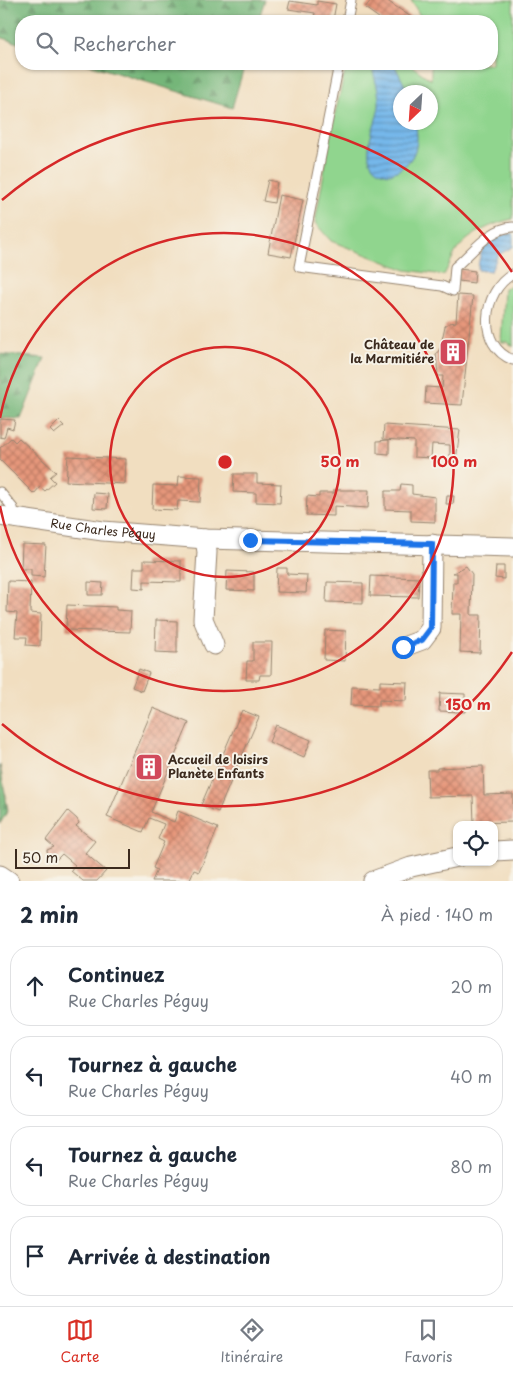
<!DOCTYPE html>
<html lang="fr">
<meta charset="utf-8">
<style>
body{margin:0;font-family:"Playpen Sans",sans-serif;background:#f2f2f3;color:#1f2937}
.controls{position:absolute;right:15px;bottom:15px;display:grid;overflow:hidden;border-radius:10px;box-shadow:0 1px 4px #0004}
.controls button{width:45px;height:45px;display:grid;place-items:center;padding:0;border:0;border-bottom:1px solid #e0e1e3;background:#fff;color:#1f2937;font:25px sans-serif}
.compass{position:absolute;left:393px;top:85px;width:45px;height:45px;border-radius:50%;background:#fff;box-shadow:0 1px 4px #0004;rotate:205deg}
.scale{position:absolute;left:15px;bottom:12px;width:115px;box-sizing:border-box;padding-left:5px;border:2px solid #3b2a1e;border-top:0;font-size:14px;line-height:18px;white-space:nowrap;color:#3b2a1e;-webkit-text-stroke:4px #f7f3e8;paint-order:stroke}
.stop{position:absolute;width:15px;height:15px;margin:-11px;border:4px solid #1a73e8;border-radius:50%;background:#fff}
.stop.end{background:#1a73e8;border-color:#fff;box-shadow:0 1px 5px #0008}
.list{margin:0;padding:0;list-style:none}
h2{display:flex;justify-content:space-between;align-items:center;height:65px;margin:0;padding:0 20px;font-size:21px}
h2 small{font-size:16px;font-weight:400;color:#747a83}
.list li{display:grid;grid-template-columns:32px 1fr auto;gap:15px;align-items:center;box-sizing:border-box;height:80px;margin:0 10px 10px;padding:0 10px;border:1px solid #e0e1e3;border-radius:20px}
.list b{display:block;font-size:19px;white-space:nowrap}
.list p{margin:0;font-size:16px;white-space:nowrap;color:#747a83}
.list em{font-size:16px;font-style:normal;color:#747a83}
.icon{flex:none;width:28px;height:28px;fill:none;stroke:currentColor;stroke-width:2;stroke-linecap:round;stroke-linejoin:round}
.map{position:relative;flex:none;width:513px;height:881px;overflow:hidden}
.search{position:absolute;background:#fff;box-shadow:0 1px 4px #0004;left:15px;right:15px;top:15px;height:55px;display:flex;align-items:center;gap:12px;box-sizing:border-box;padding:0 18px;border-radius:20px;color:#747a83;font-size:19px}
.sheet{height:425px;background:#fff}
nav{display:flex;justify-content:space-around;align-items:center;box-sizing:border-box;height:70px;border-top:1px solid #e0e1e3;background:#fff;font-size:14px;color:#747a83}
nav a{display:grid;justify-items:center;gap:2px}
nav .on{color:#d93025}
.map>svg:first-child{display:block}
.green{fill:#90d58e;stroke:#668056;fill-rule:evenodd}
.forest{fill:url(#forest-firs);stroke:#58704c}
.water{fill:url(#water-rules);stroke:#587084}
.building{fill:url(#building-cross-hatch)}
.lines{fill:none;stroke-linecap:round;stroke-linejoin:round}
.service-casing{stroke:#96846f;stroke-width:11}
.minor-casing{stroke:#96846f;stroke-width:21}
.service{stroke:#fff;stroke-width:9}
.minor{stroke:#fff;stroke-width:19}
.route{stroke:#1a73e8;stroke-width:6}
.ring{fill:none;stroke:#d62828;stroke-width:2.5}
.labels{text-anchor:middle;stroke-width:4;stroke-linejoin:round;paint-order:stroke}
.poi-label{font-size:12px;font-weight:bold;fill:#3b2a1e;stroke:#f7f3e8;text-anchor:end}
.street-label{font-size:12px;fill:#3b2a1e;stroke:#f7f3e8}
.centre{fill:#d62828;stroke:#f7f3e8;stroke-width:2.5}
.ring-label{font-size:15px;text-anchor:middle;font-weight:bold;fill:#d62828;stroke:#f7f3e8;stroke-width:4;stroke-linejoin:round;paint-order:stroke}
</style>
<div class="map">
<svg width="513" height="881" viewBox="0 0 513 881">
<defs>
<pattern id="forest-firs" width="22" height="20" patternUnits="userSpaceOnUse" patternTransform="scale(1.25)"><rect width="22" height="20" fill="#74b679"/><path d="M5 1l3.5 6h-7zM16 11l3.5 6h-7z" fill="#609463"/></pattern>
<pattern id="water-rules" width="6" height="5" patternUnits="userSpaceOnUse" patternTransform="scale(1.25)"><rect width="6" height="5" fill="#75b7ea"/><path d="M0 2.5h6" fill="none" stroke="#6195bd"/></pattern>
<pattern id="building-cross-hatch" width="8" height="8" patternUnits="userSpaceOnUse" patternTransform="scale(1.25)"><rect width="8" height="8" fill="#e6977b"/><path d="M0 0l8 8M0 8l8-8" fill="none" stroke="#bc7b64"/></pattern>
</defs>
<rect width="100%" height="100%" fill="#f7f3e8"/>
<filter id="ink" filterUnits="userSpaceOnUse"><feTurbulence type="fractalNoise" baseFrequency=".02" numOctaves="2"/><feDisplacementMap in="SourceGraphic" scale="10" xChannelSelector="R" yChannelSelector="G"/><feConvolveMatrix kernelMatrix="1 2 1 2 8 2 1 2 1" color-interpolation-filters="sRGB"/></filter>
<filter id="wash" filterUnits="userSpaceOnUse"><feTurbulence type="fractalNoise" baseFrequency=".0096" numOctaves="4" result="noise"/><feDisplacementMap in="SourceGraphic" scale="20" xChannelSelector="R" yChannelSelector="G"/><feGaussianBlur stdDeviation="1.12" result="paint"/><feColorMatrix in="noise" values="0 0 0 0 0 0 0 0 0 0 0 0 0 0 0 0 0 1.4 0 .05"/><feComposite in="paint" operator="in"/></filter>
<g filter="url(#wash)">
<rect width="100%" height="100%" fill="#f1dec0"/>
<g class="green">
<path d="M411 0H513V219C493 223 466 235 455 253 451 260 448 268 444 275L406 270 331 241 315 223 333 122 347 64H409L431 80V64H492V21H423ZM400 92H430V122H400Z"/>
<path d="M513 286V347L508 342H501L504 288Z"/>
</g>
<g class="forest">
<path d="M0 0H265L258 21H21V44L0 37Z"/>
<path d="M87 64H245L232 108Z"/>
<path d="M0 354 45 358 21 419 0 418Z"/>
<path d="M0 765 8 810 0 824Z"/>
</g>
<g class="water">
<path d="M371 64H394L408 92H400V122L415 123C421 146 414 165 390 174 351 169 377 126 379 106 380 92 374 77 371 64Z"/>
<path d="M513 233V247L498 255 491 271 478 270C479 246 490 236 513 233Z"/>
</g>
<g id="blocks">
<g class="building">
<path d="M371 0H386L417 21H383L365 8Z"/>
<path d="M290 1 317 5V1L336 4 333 20 314 18 315 13 288 9Z"/>
<path d="M268 180 277 182 274 203 263 201Z"/>
<path d="M279 195 303 200 291 257 268 253Z"/>
<path d="M459 269 475 271 474 283 459 281Z"/>
<path d="M458 295 473 296 462 405 425 403 426 387 442 388 443 376H438L436 354 440 349 445 326 449 323 456 322Z"/>
<path d="M0 419 15 420 13 429 7 427 4 438 0 437Z"/>
<path d="M59 421 64 426 54 434 50 430Z"/>
<path d="M384 425 460 430 456 460 450 459V445L432 444 431 458 414 457V441L383 439Z"/>
<path d="M11 438 15 442 19 438 56 472 50 477 55 482 45 491 40 487 34 494 0 460V448Z"/>
<path d="M389 440V454L377 453V441Z"/>
<path d="M68 456 126 459 125 484 66 481Z"/>
<path d="M234 474H257V483L281 484 280 503 256 502V493L233 492Z"/>
<path d="M179 476 201 477 200 502 178 501 177 510 152 509 153 485 178 486Z"/>
<path d="M401 484 412 485V494L435 497V522L411 521V510L385 509V491H400Z"/>
<path d="M334 490H369L368 508 334 506V516L306 515 307 496 319 497V493H334Z"/>
<path d="M94 493 108 494 107 509 93 508Z"/>
<path d="M447 496H454L453 504H446Z"/>
<path d="M22 544 46 545 44 577 31 576V569H21Z"/>
<path d="M144 560 181 561V582L144 581V589L133 588 134 568H144Z"/>
<path d="M466 566 472 574 471 615H481L480 653 460 652 461 614H452L453 582H457V573H453Z"/>
<path d="M496 566H504V579L495 578Z"/>
<path d="M277 568H287V574L307 575 306 593 276 592Z"/>
<path d="M227 571 254 572V591L226 590Z"/>
<path d="M371 576 419 578 418 597 370 596Z"/>
<path d="M8 581 31 582 30 613 41 614 40 646 26 645 27 637H15L17 613 7 612Z"/>
<path d="M88 582 103 583 102 595H88Z"/>
<path d="M327 582 363 583V603L326 602Z"/>
<path d="M67 605 116 607V610L131 611 130 632 66 630Z"/>
<path d="M156 620 177 621V653L155 652Z"/>
<path d="M325 630 346 631 345 661 324 660Z"/>
<path d="M253 642H272L271 675H260L259 680H246L247 661H253Z"/>
<path d="M139 669 149 673 142 691 132 687Z"/>
<path d="M380 681 407 682 406 701 379 700V706L351 705 352 686 380 687Z"/>
<path d="M440 693 465 694V712L439 711Z"/>
<path d="M153 708 189 723 151 812 174 822 178 811 218 828 199 872 194 870 189 881H152L157 870 153 868 164 842 158 839 164 824 149 818 143 832 107 817Z"/>
<path d="M242 710 259 717 242 756 234 753 232 757 240 760 218 812 201 805Z"/>
<path d="M276 725 311 740 304 757 269 742Z"/>
<path d="M483 766 484 795 513 794V822L474 823 473 796 428 797 427 770H437V768Z"/>
<path d="M68 811 77 819 79 823 76 826 95 841 85 853 106 871 97 881H83L71 871 75 865 62 854 57 859 49 861 47 850 54 847 46 840Z"/>
</g>
</g>
</g>
<g filter="url(#ink)">
<use href="#blocks" fill-opacity="0" stroke="#96846f" stroke-width="1"/>
<g class="lines">
<defs>
<g id="service">
<path d="M347 21 351 0"/>
<path d="M339 64 299 267 442 286 453 291 455 267C472 253 489 228 513 227"/>
<path d="M513 274C482 291 476 346 513 360"/>
<path d="M0 492 13 508 15 518"/>
</g>
<g id="minor">
<path id="s1" d="M0 516 103 531 205 539 513 547"/>
<path d="M205 539 207 552 203 619 214 645"/>
<path d="M403 647 422 640 431 628 432 544"/>
<path d="M494 851 513 850"/>
<path d="M0 875 9 881"/>
<path d="M373 881 411 867 457 857"/>
</g>
</defs>
<use href="#service" class="service-casing"/>
<use href="#minor" class="minor-casing"/>
<use href="#service" class="service"/>
<use href="#minor" class="minor"/>
</g>
</g>
<g class="lines" filter="url(#ink)">
<path class="route" d="M250 540 432 544 431 628 422 640 403 647"/>
</g>
<g class="ring">
<circle cx="225" cy="462" r="115"/>
<path d="M0 418A229 229 0 1 1 0 506"/>
<path d="M512 652A344 344 0 0 1 2 724M2 200A344 344 0 0 1 512 272"/>
</g>
<defs>
<symbol id="building-square" viewBox="-11 -11 22 22"><rect x="-9" y="-9" width="18" height="18" rx="4" fill="#d1495b" stroke="#f7f3e8"/><path d="M-4-6H4V6H1V3H-1V6H-4ZM-2.5-4.3h1.7v1.8h-1.7ZM.8-4.3h1.7v1.8H.8ZM-2.5-1h1.7V.8h-1.7ZM.8-1h1.7V.8H.8Z" fill="#fff"/></symbol>
</defs>
<g fill-rule="evenodd">
<use href="#building-square" x="437" y="336" width="32" height="32"/>
<use href="#building-square" x="133" y="751" width="32" height="32"/>
</g>
<g class="labels">
<g class="poi-label">
<text x="434" y="349">Château de<tspan x="434" dy="14">la Marmitiére</tspan></text>
<text x="168" y="764" text-anchor="start">Accueil de loisirs<tspan x="168" dy="14">Planète Enfants</tspan></text>
</g>
<g class="street-label">
<text dy="4" stroke="none"><textPath href="#s1" startOffset="104">Rue Charles Péguy</textPath></text>
</g>
</g>
<circle cx="225" cy="462" r="8" class="centre"/>
<g class="ring-label">
<text x="340" y="467">50 m</text>
<text x="454" y="467">100 m</text>
<text x="468" y="710">150 m</text>
</g>
</svg>
<div class="controls">
<button><svg class="icon" aria-label="locate" viewBox="0 0 24 24"><circle cx="12" cy="12" r="6"/><path d="M12 2v4M12 18v4M2 12h4M18 12h4"/></svg></button>
</div>
<svg class="compass" viewBox="-18 -18 36 36"><path d="M0-13l5 13h-10z" fill="#e53935"/><path d="M0 13l5-13h-10z" fill="#747a83"/></svg>
<div class="scale">50 m</div>
<div class="stop" style="left:403px;top:647px"></div>
<div class="stop end" style="left:250px;top:540px"></div>
<div class="search"><svg class="icon" aria-label="search" viewBox="0 0 24 24"><circle cx="10" cy="10" r="6"/><path d="M15 15l6 6"/></svg>Rechercher</div>
</div>
<section class="sheet">
<h2>2 min<small>À pied · 140 m</small></h2>
<ul class="list">
<li><svg class="icon" aria-label="ahead" viewBox="0 0 24 24"><path d="M12 20V5M6 11l6-6 6 6"/></svg><div><b>Continuez</b><p>Rue Charles Péguy</p></div><em>20 m</em></li>
<li><svg class="icon" aria-label="left" viewBox="0 0 24 24"><path d="M17 20v-9H6M10 6l-5 5 5 5"/></svg><div><b>Tournez à gauche</b><p>Rue Charles Péguy</p></div><em>40 m</em></li>
<li><svg class="icon" aria-label="left" viewBox="0 0 24 24"><path d="M17 20v-9H6M10 6l-5 5 5 5"/></svg><div><b>Tournez à gauche</b><p>Rue Charles Péguy</p></div><em>80 m</em></li>
<li><svg class="icon" aria-label="arrive" viewBox="0 0 24 24"><path d="M6 21V4h12l-3 4 3 4H6"/></svg><div><b>Arrivée à destination</b></div></li>
</ul>
</section>
<nav>
<a class="on"><svg class="icon" aria-label="map" viewBox="0 0 24 24"><path d="M3 6l6-2 6 2 6-2v14l-6 2-6-2-6 2zM9 4v14M15 6v14"/></svg>Carte</a>
<a><svg class="icon" aria-label="directions" viewBox="0 0 24 24"><path d="M12 3l9 9-9 9-9-9zM9 14v-3h6M13 9l2 2-2 2"/></svg>Itinéraire</a>
<a><svg class="icon" aria-label="saved" viewBox="0 0 24 24"><path d="M7 4h10v16l-5-4-5 4z"/></svg>Favoris</a>
</nav>
